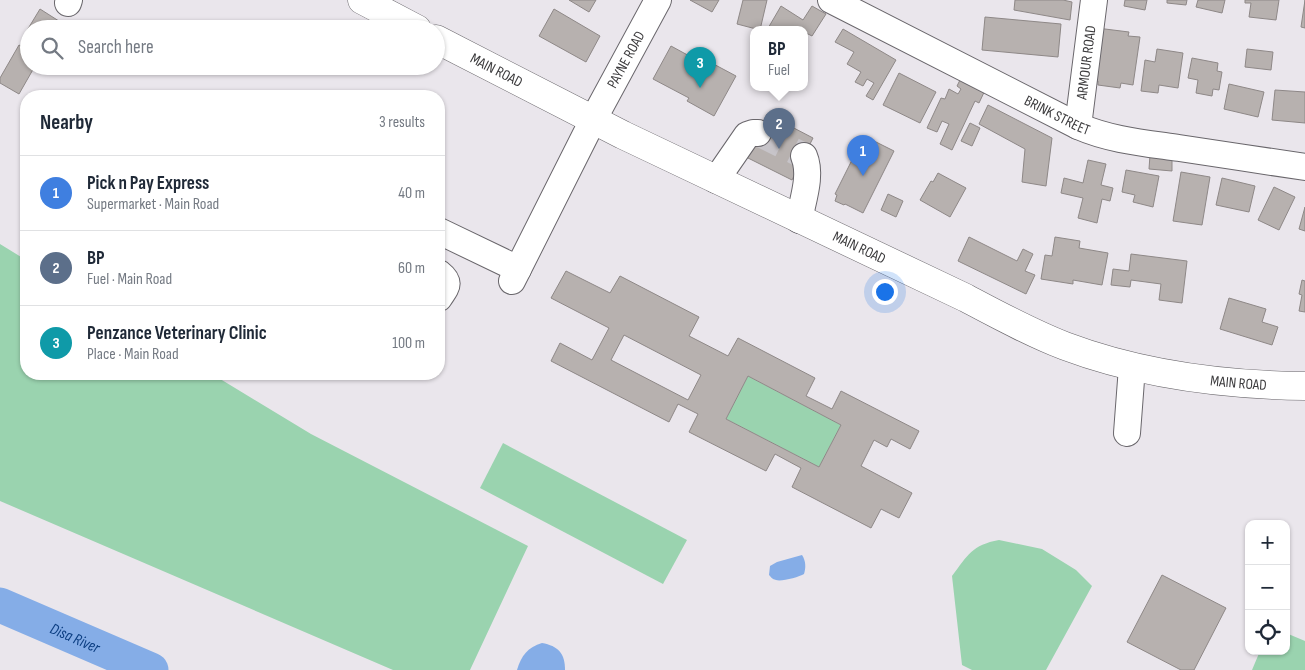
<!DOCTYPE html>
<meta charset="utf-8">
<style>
body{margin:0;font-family:"Sofia Sans Condensed",sans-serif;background:#f6f6f7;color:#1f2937}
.controls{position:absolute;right:15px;bottom:15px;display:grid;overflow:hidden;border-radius:10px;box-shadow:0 1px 4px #0004}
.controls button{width:45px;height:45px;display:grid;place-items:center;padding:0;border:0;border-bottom:1px solid #e0e1e3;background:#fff;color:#1f2937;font:25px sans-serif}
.you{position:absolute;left:884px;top:291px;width:18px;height:18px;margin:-12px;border:4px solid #fff;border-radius:50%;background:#1a73e8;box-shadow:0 0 0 8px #1a73e833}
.badge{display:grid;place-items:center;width:32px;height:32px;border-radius:50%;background:#0b8043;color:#fff;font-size:16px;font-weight:700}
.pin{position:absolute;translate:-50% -41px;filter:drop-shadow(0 1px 2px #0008)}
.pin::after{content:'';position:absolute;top:26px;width:18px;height:15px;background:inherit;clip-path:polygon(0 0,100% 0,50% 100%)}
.popup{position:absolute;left:750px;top:26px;width:58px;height:65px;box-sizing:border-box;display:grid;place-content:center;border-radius:10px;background:#fff;filter:drop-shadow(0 1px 4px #0005);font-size:16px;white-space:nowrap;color:#747a83}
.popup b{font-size:19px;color:#1f2937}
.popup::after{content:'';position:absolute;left:50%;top:100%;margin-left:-10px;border:10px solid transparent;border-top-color:#fff}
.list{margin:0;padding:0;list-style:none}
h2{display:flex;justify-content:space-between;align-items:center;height:65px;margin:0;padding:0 20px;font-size:21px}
h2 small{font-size:16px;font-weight:400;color:#747a83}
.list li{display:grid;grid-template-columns:32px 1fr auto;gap:15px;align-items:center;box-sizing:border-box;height:75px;padding:0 20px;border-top:1px solid #e0e1e3}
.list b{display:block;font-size:19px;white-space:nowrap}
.list p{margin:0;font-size:16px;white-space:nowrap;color:#747a83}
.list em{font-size:16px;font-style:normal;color:#747a83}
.icon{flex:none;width:28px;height:28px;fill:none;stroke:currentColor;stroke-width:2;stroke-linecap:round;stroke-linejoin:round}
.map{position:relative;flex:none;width:1305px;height:670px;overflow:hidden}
.search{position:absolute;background:#fff;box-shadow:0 1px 4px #0004;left:20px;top:20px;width:425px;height:55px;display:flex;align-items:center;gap:12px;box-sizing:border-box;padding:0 18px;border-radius:28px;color:#747a83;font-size:19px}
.panel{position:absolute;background:#fff;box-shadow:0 1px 4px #0004;left:20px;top:90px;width:425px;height:290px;border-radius:20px}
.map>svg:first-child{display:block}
.green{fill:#9ad3af}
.water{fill:#85ade7}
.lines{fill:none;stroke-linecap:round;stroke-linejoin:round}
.river{stroke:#85ade7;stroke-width:35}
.building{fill:#b7b1af;stroke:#8e8887;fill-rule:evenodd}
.minor-tunnel{stroke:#c7c4c9;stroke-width:26;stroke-dasharray:26 13;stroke-linecap:butt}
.minor-casing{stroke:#69666b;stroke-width:28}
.major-casing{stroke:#69666b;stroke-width:29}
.minor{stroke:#fff;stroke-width:26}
.major{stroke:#fff;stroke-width:28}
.labels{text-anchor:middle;stroke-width:4;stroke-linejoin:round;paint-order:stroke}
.street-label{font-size:15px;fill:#3c3b3d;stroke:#fff}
.water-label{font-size:16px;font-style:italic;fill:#0e4084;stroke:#fff}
</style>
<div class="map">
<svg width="1305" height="670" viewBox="0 0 1305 670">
<rect width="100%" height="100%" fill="#eae6ec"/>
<g class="green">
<path d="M0 244 26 260V374H212L311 434 528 546 470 670H393L0 501Z"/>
<path d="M748 376 841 425 819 467 726 419Z"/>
<path d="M503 443 687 540 663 584 480 488Z"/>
<path d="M999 540 1042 549 1076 570 1092 586 1046 670H972L962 665 952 576C968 555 972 545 999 540Z"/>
<path d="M1286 633 1305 641V670H1252L1260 651H1286Z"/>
</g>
<g class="water">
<path d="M802 555C806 561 806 568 804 574 799 577 781 582 776 580 772 579 772 578 769 575L770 566 777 562Z"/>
<path d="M542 643C558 646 565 653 565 670H517C521 656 528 647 542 643Z"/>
</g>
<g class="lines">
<path class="river" id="s1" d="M0 605 151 670"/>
</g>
<g class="building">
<path d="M569 0H596L589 12Z"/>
<path d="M690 0H719L712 12Z"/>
<path d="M743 0H767L760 30 737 24Z"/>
<path d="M1015 0H1063L1072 2 1070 20 1014 10Z"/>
<path d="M1125 0H1147L1145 10 1124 6Z"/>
<path d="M1167 0H1187L1186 5 1167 3Z"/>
<path d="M1198 0H1225L1222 13 1196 7Z"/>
<path d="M1245 0H1279L1276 20 1249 17 1251 3H1245Z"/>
<path d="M1305 0V28L1301 27Z"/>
<path d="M781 6 803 20 812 6 826 14 812 36 804 32V30H767Z"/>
<path d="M40 9 62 23 58 29H29V41L23 37Z"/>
<path d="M554 9 600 36 586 62 539 36Z"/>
<path d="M985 17 1061 24 1058 57 982 50Z"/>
<path d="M1097 28 1129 32 1128 36 1140 37 1133 85 1121 83 1120 88 1098 85V81L1090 80Z"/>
<path d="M843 29 896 60 873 100 866 96 874 83 867 79 863 86 855 82 861 72 847 64 854 52 835 42Z"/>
<path d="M19 45 29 50V66H35L19 94 0 83V78Z"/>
<path d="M671 46 704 64 706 60 736 76 714 116 687 101 689 98 653 79Z"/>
<path d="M1157 49 1183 53 1178 88 1159 85 1158 93 1141 91 1145 60 1155 62Z"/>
<path d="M1247 49 1273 52 1271 70 1245 67Z"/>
<path d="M1192 58 1218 63 1217 71 1222 72 1219 90 1213 89 1212 96 1196 93 1198 80 1188 78Z"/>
<path d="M899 73 936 92 920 123 883 105Z"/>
<path d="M961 78 987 86 979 103 975 101 952 150 940 144 949 124 942 121 937 132 927 128 941 98 945 99 949 89 958 94 961 89 957 86Z"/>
<path d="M1229 84 1264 92 1258 117 1224 109Z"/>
<path d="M1275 90 1305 92V123L1272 120Z"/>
<path d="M988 105 1052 138 1046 186 1022 182 1025 149 979 124Z"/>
<path d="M767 114 813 138 792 180 746 157Z"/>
<path d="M970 123 980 128 972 146 961 141Z"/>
<path d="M866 137 894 151 863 213 845 204 844 205 835 201 837 195 835 194 856 152 858 153Z"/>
<path d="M1150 155 1172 156V171L1149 169Z"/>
<path d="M1088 160 1106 164 1101 185 1113 188 1110 201 1102 199 1097 223 1078 218 1083 198 1061 193 1064 178 1083 183Z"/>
<path d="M1126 170 1159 176 1153 207 1133 202 1135 195 1122 192Z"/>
<path d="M1181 172 1210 177 1202 225 1173 221Z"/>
<path d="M938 173 966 188 950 217 920 200 931 181 933 182Z"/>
<path d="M1222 178 1255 186 1249 212 1216 205Z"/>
<path d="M1274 187 1295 197 1279 230 1258 220Z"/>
<path d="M888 194 903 201 896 217 881 210Z"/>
<path d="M1305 207V231L1299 229Z"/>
<path d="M969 237 1017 261 1023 249 1033 254 1025 271 1035 275 1026 294 958 261Z"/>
<path d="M1055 237 1080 241 1079 248 1108 253 1102 285 1073 280V284L1041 279 1045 255 1052 256Z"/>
<path d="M1131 254 1187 261 1182 303 1159 300 1161 284 1131 280 1130 287 1111 285 1113 269 1129 271Z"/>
<path d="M566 271 610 293 620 276 699 317 689 336 728 356 738 338 815 378 806 396 832 409 841 391 919 431 910 449 891 439 887 447 874 440 861 466 912 493 899 518 881 509 871 528 792 487 801 468 775 454 766 471 689 432 698 414 678 404 669 422 551 361 560 343 592 360 609 328 551 298ZM624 335 701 375 688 400 611 360ZM748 376 841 425 819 467 726 419Z"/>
<path d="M1302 280 1305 281V312L1299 311 1302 295 1299 294Z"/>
<path d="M1229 298 1266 309 1262 322 1278 327 1272 345 1220 329Z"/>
<path d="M1162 575 1226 608 1194 670H1181L1127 642Z"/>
</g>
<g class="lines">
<path class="minor-tunnel" d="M758 133 804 156"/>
<defs>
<g id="minor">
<path id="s2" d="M831 0 1078 126C1110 140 1144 143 1179 148 1221 154 1263 161 1305 167"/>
<path d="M68 3 69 0"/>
<path id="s3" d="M1078 126 1094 0"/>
<path d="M716 180 747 135 753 133H758"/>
<path d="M799 220C803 199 812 175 804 156"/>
<path d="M439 231 518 269"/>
<path d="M439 273C452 283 446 287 439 298"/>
<path id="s4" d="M512 281 593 120 658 0"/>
<path d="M1127 433 1132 367"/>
</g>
<g id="major">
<path d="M362 0 417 29"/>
<path id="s5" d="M436 39 623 135 966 298C998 315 1031 333 1065 346 1142 375 1224 385 1305 386"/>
</g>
</defs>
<use href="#minor" class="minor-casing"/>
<use href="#major" class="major-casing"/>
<use href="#minor" class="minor"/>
<use href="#major" class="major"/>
</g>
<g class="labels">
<g class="street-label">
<text dy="5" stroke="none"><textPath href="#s4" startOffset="249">PAYNE ROAD</textPath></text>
<text dy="5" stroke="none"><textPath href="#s3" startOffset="64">ARMOUR ROAD</textPath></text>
<text dy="5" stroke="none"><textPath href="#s5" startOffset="68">MAIN ROAD</textPath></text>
<text dy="5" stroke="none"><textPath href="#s2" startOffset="254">BRINK STREET</textPath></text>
<text dy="5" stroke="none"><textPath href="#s5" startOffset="472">MAIN ROAD</textPath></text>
<text dy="5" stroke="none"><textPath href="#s5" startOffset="878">MAIN ROAD</textPath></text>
</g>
<g class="water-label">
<text dy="6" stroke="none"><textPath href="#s1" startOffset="82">Disa River</textPath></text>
</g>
</g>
</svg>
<div class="controls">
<button>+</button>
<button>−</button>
<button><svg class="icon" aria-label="locate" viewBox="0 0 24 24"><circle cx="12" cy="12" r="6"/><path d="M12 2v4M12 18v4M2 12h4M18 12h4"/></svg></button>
</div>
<div class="you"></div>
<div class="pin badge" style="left:863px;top:176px;background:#3f7fe0">1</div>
<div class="pin badge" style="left:779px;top:149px;background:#5c6f8a">2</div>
<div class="popup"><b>BP</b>Fuel</div>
<div class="pin badge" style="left:700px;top:88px;background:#0f9aa8">3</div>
<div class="search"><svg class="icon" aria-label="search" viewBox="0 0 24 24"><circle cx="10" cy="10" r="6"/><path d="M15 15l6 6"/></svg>Search here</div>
<section class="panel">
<h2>Nearby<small>3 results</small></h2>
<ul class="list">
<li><span class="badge" style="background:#3f7fe0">1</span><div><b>Pick n Pay Express</b><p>Supermarket · Main Road</p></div><em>40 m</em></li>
<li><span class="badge" style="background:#5c6f8a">2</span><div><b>BP</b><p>Fuel · Main Road</p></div><em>60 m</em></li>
<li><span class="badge" style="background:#0f9aa8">3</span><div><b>Penzance Veterinary Clinic</b><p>Place · Main Road</p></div><em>100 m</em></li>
</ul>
</section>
</div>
